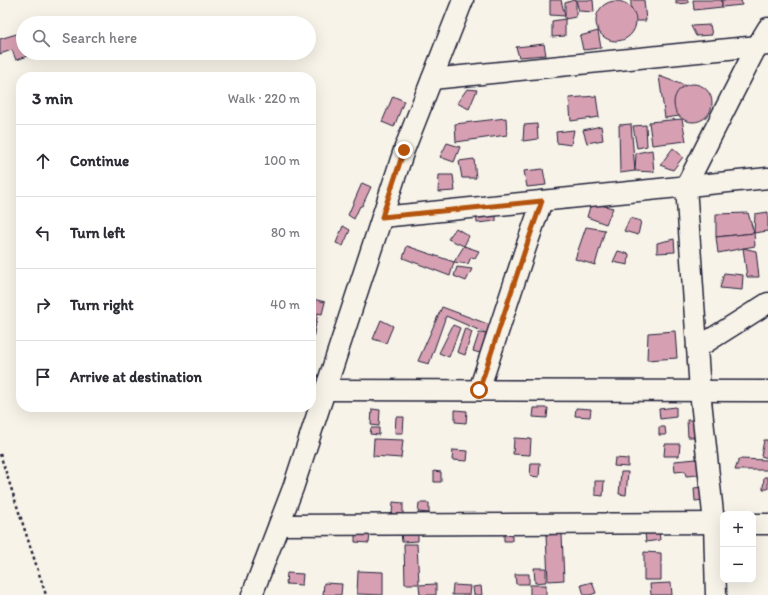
<!DOCTYPE html>
<meta charset="utf-8">
<style>
body{margin:0;font-family:Itim,sans-serif;background:#f7f7f7;color:#2b2b33}
.controls{position:absolute;right:12px;bottom:12px;display:grid;overflow:hidden;border-radius:8px;box-shadow:0 4px 16px #0002}
.controls button{width:36px;height:36px;display:grid;place-items:center;padding:0;border:0;border-bottom:1px solid #e1e1e2;background:#fff;color:#2b2b33;font:20px sans-serif}
.stop{position:absolute;width:12px;height:12px;margin:-9px;border:3px solid #b45309;border-radius:50%;background:#fff}
.stop.end{background:#b45309;border-color:#fff;box-shadow:0 1px 4px #0008}
.list{margin:0;padding:0;list-style:none}
h2{display:flex;justify-content:space-between;align-items:center;height:52px;margin:0;padding:0 16px;font-size:17px}
h2 small{font-size:13px;font-weight:400;color:#7c7c81}
.list li{display:grid;grid-template-columns:26px 1fr auto;gap:12px;align-items:center;box-sizing:border-box;height:72px;padding:0 16px;border-top:1px solid #e1e1e2}
.list b{display:block;font-size:15px;white-space:nowrap}
.list em{font-size:13px;font-style:normal;color:#7c7c81}
.icon{flex:none;width:22px;height:22px;fill:none;stroke:currentColor;stroke-width:2;stroke-linecap:round;stroke-linejoin:round}
.map{position:relative;flex:none;width:768px;height:595px;overflow:hidden}
.search{position:absolute;background:#fff;box-shadow:0 4px 16px #0002;left:16px;top:16px;width:300px;height:44px;display:flex;align-items:center;gap:10px;box-sizing:border-box;padding:0 14px;border-radius:22px;color:#7c7c81;font-size:15px}
.panel{position:absolute;background:#fff;box-shadow:0 4px 16px #0002;left:16px;top:72px;width:300px;height:340px;border-radius:16px}
.map>svg:first-child{display:block}
.building{fill:#d79fb2;stroke:#22223b}
.lines{fill:none;stroke-linecap:round;stroke-linejoin:round}
.minor-casing{stroke:#22223b;stroke-width:23}
.path{stroke:#22223b;stroke-width:2.5;stroke-dasharray:3 3;stroke-linecap:butt}
.minor{stroke:#f7f3e8;stroke-width:20}
.route{stroke:#b45309;stroke-width:5}
</style>
<div class="map">
<svg width="768" height="595" viewBox="0 0 768 595">
<rect width="100%" height="100%" fill="#f7f3e8"/>
<filter id="ink" filterUnits="userSpaceOnUse"><feTurbulence type="fractalNoise" baseFrequency=".025" numOctaves="2"/><feDisplacementMap in="SourceGraphic" scale="8" xChannelSelector="R" yChannelSelector="G"/><feConvolveMatrix kernelMatrix="1 2 1 2 8 2 1 2 1" color-interpolation-filters="sRGB"/></filter>
<g filter="url(#ink)">
<g class="building">
<path d="M550 0H561L565 16 550 15Z"/>
<path d="M574 0H576V17L565 19V3Z"/>
<path d="M576 0H593L594 12 579 11Z"/>
<path d="M631 0H644L646 21H631Z"/>
<path d="M676 0H688V3L676 4Z"/>
<path d="M693 0H722V7L694 10Z"/>
<path d="M722 0H741L742 5 722 7Z"/>
<circle cx="616" cy="21" r="20"/>
<path d="M565 19V36L552 37V21Z"/>
<path d="M710 25 712 35 696 36 691 26Z"/>
<path d="M598 31 601 48 583 50 580 36Z"/>
<path d="M23 32V53H34V54L16 60 12 50 0 54V39Z"/>
<path d="M544 44 546 55 519 57 516 47Z"/>
<path d="M659 76 686 86 687 115 665 118Z"/>
<circle cx="693" cy="103" r="19"/>
<path d="M467 89 477 90 469 109 457 103Z"/>
<path d="M393 96 404 101 394 127 382 122Z"/>
<path d="M596 96 599 117 571 121 569 98Z"/>
<path d="M506 118 507 135 456 142 455 124Z"/>
<path d="M682 119 686 141 652 145 649 122Z"/>
<path d="M537 124 538 139 523 141 524 125Z"/>
<path d="M631 124 635 171 620 173 619 125Z"/>
<path d="M646 125 647 146 637 148 633 126Z"/>
<path d="M601 126 603 140 587 143 583 130Z"/>
<path d="M574 130 571 145 557 143 556 132Z"/>
<path d="M447 143 460 147 454 162 440 157Z"/>
<path d="M673 148 683 157 673 170 660 165Z"/>
<path d="M652 150 654 172 635 171 636 153Z"/>
<path d="M474 159 476 178H462L459 161Z"/>
<path d="M543 169 546 185 527 187 524 171Z"/>
<path d="M439 175H453L455 191 438 192Z"/>
<path d="M362 183 371 187 362 206H360L354 219 348 215Z"/>
<path d="M591 203 613 208 606 224 587 217Z"/>
<path d="M496 210V221L477 223 476 212Z"/>
<path d="M768 212V231L754 233 755 214Z"/>
<path d="M748 213 754 233 716 237V214Z"/>
<path d="M630 218 641 221 638 235 624 231Z"/>
<path d="M343 226 350 230 343 246 336 243Z"/>
<path d="M586 227 605 230 595 265 575 259Z"/>
<path d="M456 228 469 236 464 246 448 239Z"/>
<path d="M754 233 755 246 718 253 716 237Z"/>
<path d="M674 239 675 252 657 253V243Z"/>
<path d="M407 246 454 262 450 276 403 258Z"/>
<path d="M464 246 479 251 475 258 471 257 468 264 454 262Z"/>
<path d="M743 248 756 251 759 277H747Z"/>
<path d="M618 251 629 254 628 265 613 262Z"/>
<path d="M457 267 472 269 466 281 454 276Z"/>
<path d="M724 273 743 275 742 290 720 288Z"/>
<path d="M313 299 325 302 322 314 318 313 311 349V311Z"/>
<path d="M442 307 493 326 488 334 446 316 429 364 418 361Z"/>
<path d="M381 320 393 326 386 343 373 339Z"/>
<path d="M453 325 460 328 449 357 439 353Z"/>
<path d="M465 328 472 332 465 355 457 352Z"/>
<path d="M675 331 677 358 647 360 648 333Z"/>
<path d="M479 333 488 334 483 354 473 351Z"/>
<path d="M676 407V417L660 419 659 409Z"/>
<path d="M534 408H548L547 418 533 417Z"/>
<path d="M576 408 591 409 590 417 575 416Z"/>
<path d="M372 409 380 410 379 426 371 425Z"/>
<path d="M455 410 467 411 466 423 455 422Z"/>
<path d="M396 417H404L403 433H395Z"/>
<path d="M687 420H695L696 437H688Z"/>
<path d="M659 427H665L666 435H659Z"/>
<path d="M371 428H379V435L370 434Z"/>
<path d="M514 438 531 439 530 455 513 454Z"/>
<path d="M374 439 403 440 401 458 373 456Z"/>
<path d="M764 440H768V458L761 456Z"/>
<path d="M665 444H680L679 456H664Z"/>
<path d="M453 450 468 451 467 461 452 460Z"/>
<path d="M615 458 628 459V467L614 466Z"/>
<path d="M697 459 698 475 686 476 685 471 675 472 674 461Z"/>
<path d="M739 459 768 460V470H735Z"/>
<path d="M531 463H540L539 477 530 476Z"/>
<path d="M434 471 441 472V482H434Z"/>
<path d="M621 472H628L626 495 619 494Z"/>
<path d="M764 477H768V489H763Z"/>
<path d="M595 481H604L603 496 595 495Z"/>
<path d="M703 487 704 500 695 501 694 488Z"/>
<path d="M393 502 403 503V514H392Z"/>
<path d="M419 503H429V513L418 512Z"/>
<path d="M659 531 660 540 646 542 645 533Z"/>
<path d="M401 533H418V541L402 542Z"/>
<path d="M504 533 512 534V541H504Z"/>
<path d="M355 534H370L369 543 355 542Z"/>
<path d="M562 534 564 580 548 581 546 535Z"/>
<path d="M404 544H417L419 584H405Z"/>
<path d="M644 552 661 553V580H644Z"/>
<path d="M534 568H546V582L535 583Z"/>
<path d="M358 571 383 572V595L357 594Z"/>
<path d="M287 573 303 574 302 585 286 584Z"/>
<path d="M515 574H529V584H516Z"/>
<path d="M592 582 596 593 590 595H584L581 585Z"/>
<path d="M324 583 342 584 341 595H323Z"/>
<path d="M671 583 672 595H651L650 584Z"/>
<path d="M436 584V595H420L419 585Z"/>
<path d="M453 585 470 586 469 595H452Z"/>
<rect x="530" y="585" width="16" height="10"/>
<path d="M481 586 482 595H474L473 587Z"/>
</g>
<g class="lines">
<defs>
<g id="minor">
<path d="M432 79 768 45"/>
<path d="M382 217 768 178"/>
<path d="M697 348 768 303"/>
<path d="M325 390 768 391"/>
<path d="M479 390 525 250 542 201"/>
<path d="M753 524H768"/>
<path d="M279 525 723 523"/>
<path d="M252 595 293 488 404 150 463 0"/>
<path d="M716 595 714 523 700 391 686 186 757 46 768 28"/>
</g>
</defs>
<use href="#minor" class="minor-casing"/>
<path class="path" d="M0 454 46 595"/>
<use href="#minor" class="minor"/>
</g>
</g>
<g class="lines" filter="url(#ink)">
<path class="route" d="M404 150 382 217 542 201 525 250 479 390"/>
</g>
</svg>
<div class="controls">
<button>+</button>
<button>−</button>
</div>
<div class="stop" style="left:479px;top:390px"></div>
<div class="stop end" style="left:404px;top:150px"></div>
<div class="search"><svg class="icon" aria-label="search" viewBox="0 0 24 24"><circle cx="10" cy="10" r="6"/><path d="M15 15l6 6"/></svg>Search here</div>
<section class="panel">
<h2>3 min<small>Walk · 220 m</small></h2>
<ul class="list">
<li><svg class="icon" aria-label="ahead" viewBox="0 0 24 24"><path d="M12 20V5M6 11l6-6 6 6"/></svg><div><b>Continue</b></div><em>100 m</em></li>
<li><svg class="icon" aria-label="left" viewBox="0 0 24 24"><path d="M17 20v-9H6M10 6l-5 5 5 5"/></svg><div><b>Turn left</b></div><em>80 m</em></li>
<li><svg class="icon" aria-label="right" viewBox="0 0 24 24"><path d="M7 20v-9h11M14 6l5 5-5 5"/></svg><div><b>Turn right</b></div><em>40 m</em></li>
<li><svg class="icon" aria-label="arrive" viewBox="0 0 24 24"><path d="M6 21V4h12l-3 4 3 4H6"/></svg><div><b>Arrive at destination</b></div></li>
</ul>
</section>
</div>
